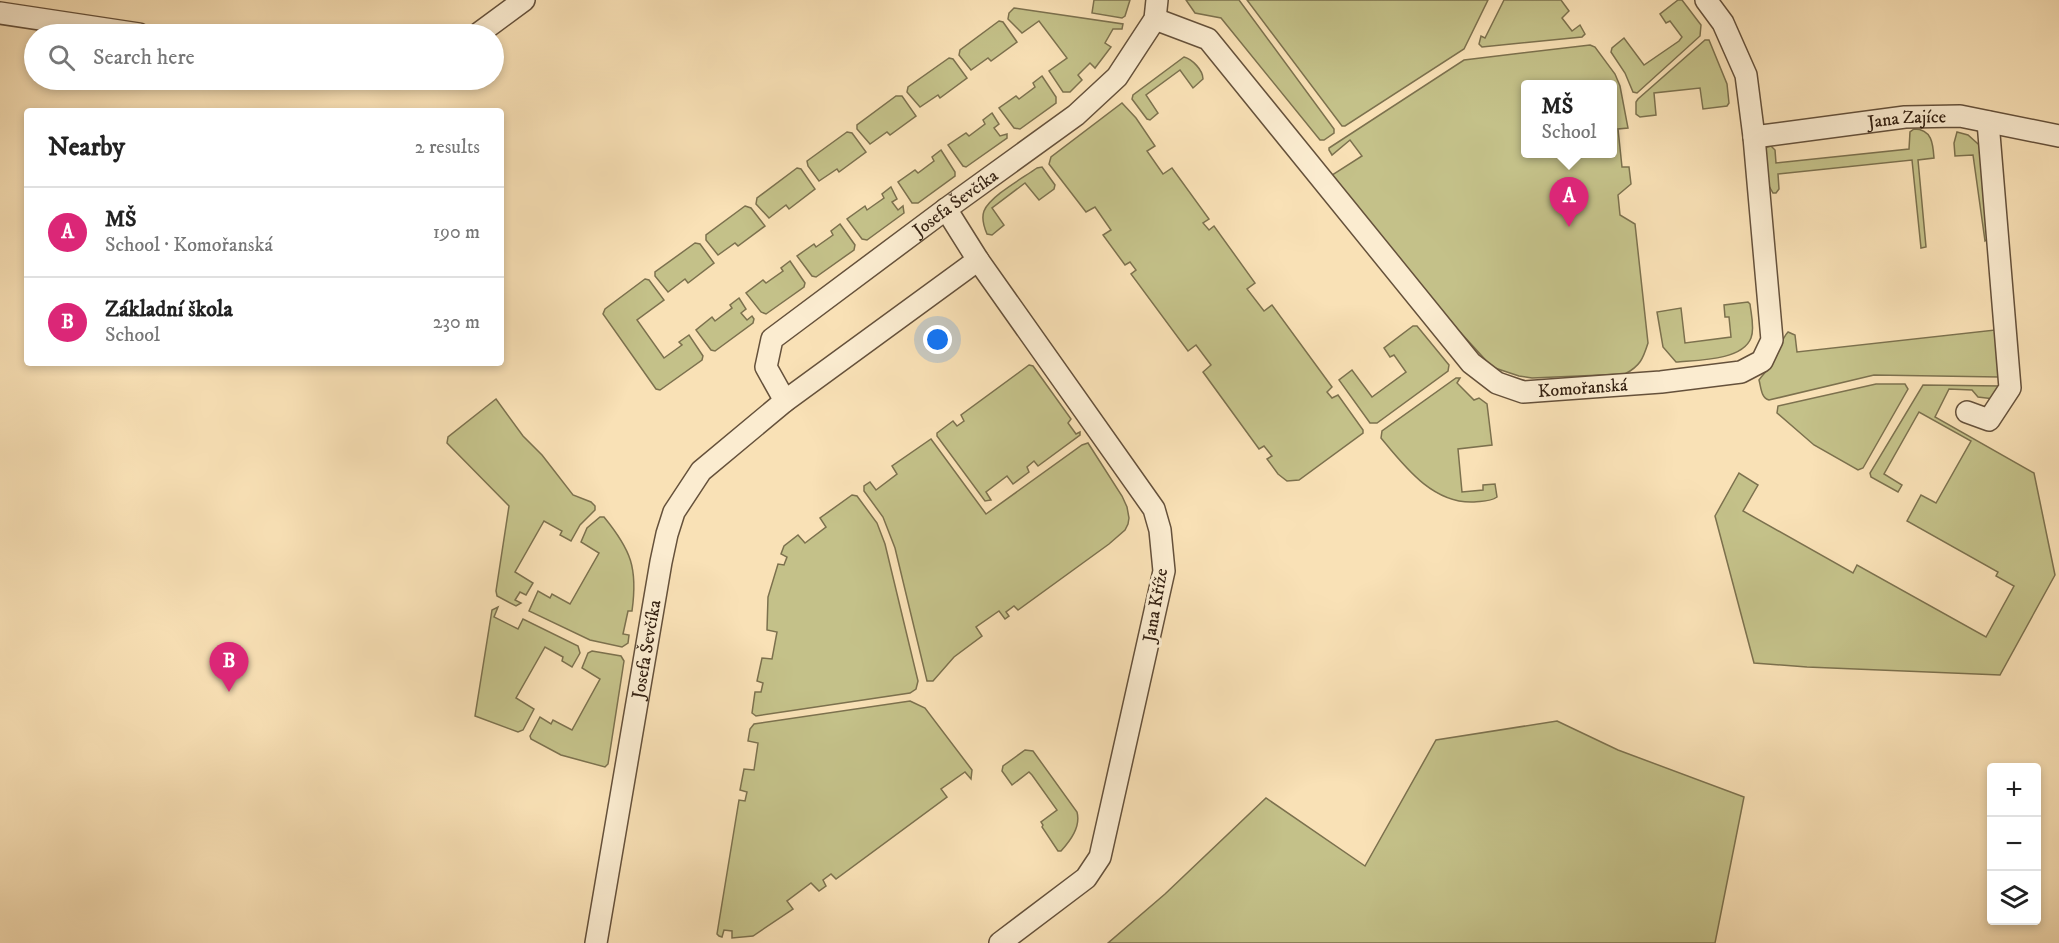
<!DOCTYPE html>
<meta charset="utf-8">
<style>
body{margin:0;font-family:"IM FELL DW Pica",serif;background:#f2f2f2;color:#222}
.controls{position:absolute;right:18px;bottom:18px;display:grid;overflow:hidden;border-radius:6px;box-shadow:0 3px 9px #0003}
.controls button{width:54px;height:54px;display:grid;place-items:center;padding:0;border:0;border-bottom:2px solid #e0e0e0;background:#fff;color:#222;font:30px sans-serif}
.you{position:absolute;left:938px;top:340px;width:21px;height:21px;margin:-15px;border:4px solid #fff;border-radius:50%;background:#1a73e8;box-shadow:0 0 0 9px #1a73e833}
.badge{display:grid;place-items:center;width:39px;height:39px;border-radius:50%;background:#db2777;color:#fff;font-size:20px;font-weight:700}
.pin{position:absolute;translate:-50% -50px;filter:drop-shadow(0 2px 3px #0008)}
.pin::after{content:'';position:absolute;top:32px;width:21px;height:18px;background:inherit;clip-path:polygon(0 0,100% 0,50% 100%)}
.popup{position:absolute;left:1521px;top:80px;width:96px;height:78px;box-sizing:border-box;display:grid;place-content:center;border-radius:6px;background:#fff;filter:drop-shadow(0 2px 4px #0005);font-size:20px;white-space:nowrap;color:#767676}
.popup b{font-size:22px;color:#222}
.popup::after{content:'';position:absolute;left:50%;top:100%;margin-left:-12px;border:12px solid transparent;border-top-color:#fff}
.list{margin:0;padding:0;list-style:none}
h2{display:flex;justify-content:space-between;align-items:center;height:78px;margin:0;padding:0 24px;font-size:26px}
h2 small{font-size:20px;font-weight:400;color:#767676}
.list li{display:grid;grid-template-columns:39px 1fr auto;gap:18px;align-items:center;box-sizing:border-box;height:90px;padding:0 24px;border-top:2px solid #e0e0e0}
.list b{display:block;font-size:22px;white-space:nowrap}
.list p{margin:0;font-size:20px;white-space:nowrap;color:#767676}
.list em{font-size:20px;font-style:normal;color:#767676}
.icon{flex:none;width:33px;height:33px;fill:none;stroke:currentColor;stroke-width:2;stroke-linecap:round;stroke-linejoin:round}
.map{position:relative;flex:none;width:2059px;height:943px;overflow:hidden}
.search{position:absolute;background:#fff;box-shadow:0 3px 9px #0003;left:24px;top:24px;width:480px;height:66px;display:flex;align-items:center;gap:15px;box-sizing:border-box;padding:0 21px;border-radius:33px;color:#767676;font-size:22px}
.panel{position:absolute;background:#fff;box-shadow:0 3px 9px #0003;left:24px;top:108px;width:480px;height:258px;border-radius:6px}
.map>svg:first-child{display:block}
.green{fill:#c4c189;stroke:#7c714e;stroke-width:1.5;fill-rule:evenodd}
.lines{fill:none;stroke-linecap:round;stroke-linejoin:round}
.minor-casing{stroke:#65513b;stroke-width:24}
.minor{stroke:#fbecd0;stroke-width:21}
.labels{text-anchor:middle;stroke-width:6;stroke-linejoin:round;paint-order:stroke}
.street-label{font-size:18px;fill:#342112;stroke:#fbecd0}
</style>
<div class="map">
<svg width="2059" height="943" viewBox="0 0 2059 943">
<rect width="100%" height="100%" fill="#f9e1b6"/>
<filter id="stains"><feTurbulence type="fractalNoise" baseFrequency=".00333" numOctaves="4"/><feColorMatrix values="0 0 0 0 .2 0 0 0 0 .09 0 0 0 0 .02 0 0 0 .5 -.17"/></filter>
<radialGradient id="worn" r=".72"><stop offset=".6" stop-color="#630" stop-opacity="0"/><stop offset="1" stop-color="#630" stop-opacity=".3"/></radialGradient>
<g class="green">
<path d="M1094 0H1130L1125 16 1122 18 1092 13Z"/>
<path d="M1186 0H1239L1334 129V133L1324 140H1320L1221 18 1195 13Z"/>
<path d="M1247 0H1488L1464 49 1345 126H1342Z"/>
<path d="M1504 0H1561L1569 11 1562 18 1572 31 1580 25 1585 34 1582 37 1482 47 1479 44 1481 36 1485 38Z"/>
<path d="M1678 0H1682L1701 25 1700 36 1637 93 1633 92 1625 73 1611 52 1612 48 1624 38 1644 65 1679 41 1682 37 1670 21 1666 23 1660 14Z"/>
<path d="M1014 8 1123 24 1122 29H1113L1105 43 1111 47 1095 68 1090 63 1078 75 1082 80 1070 92H1063L1049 71 1067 58 1039 21 1022 33 1008 19 1009 13Z"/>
<path d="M999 21 1003 22 1017 42 991 61 988 58 971 70 959 55 960 50Z"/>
<path d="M1705 40H1709L1727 84 1729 103 1727 106 1703 109 1700 88 1654 93 1656 115 1640 117 1636 114V102L1638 99Z"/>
<path d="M1590 45 1595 47 1615 74 1620 86 1628 128 1618 129 1622 167H1629L1631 184 1618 195 1620 215 1635 224 1648 343C1643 359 1640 366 1625 374L1532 378 1519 376 1492 367 1460 332 1333 181 1332 175 1362 156 1350 140 1332 155 1329 150V148L1464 60ZM1526 85H1612V154H1526Z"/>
<path d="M1184 57C1192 59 1203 70 1203 79L1193 88 1180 70 1146 95 1158 113 1150 120 1147 119 1132 99 1133 95Z"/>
<path d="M949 58 953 59 967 78 940 98 938 95 920 107 907 92 908 87Z"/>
<path d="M1042 76 1056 97V103L1020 129 1014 128 999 108 1016 96 1019 99 1035 87 1033 83Z"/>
<path d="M896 96H902L916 116 890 135 887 132 870 144 857 129V125Z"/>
<path d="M1122 103 1136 118 1155 146 1147 151 1163 174 1172 168 1209 219 1203 223 1209 230 1214 226 1255 283 1247 289 1264 311 1272 305 1332 387 1327 392 1332 398 1338 395 1363 430V433L1299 480 1287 481 1278 474 1267 459 1272 456 1264 446 1259 449 1203 372 1211 365 1196 345 1188 351 1131 274 1136 270 1130 262 1125 265 1103 235 1111 230 1095 207 1086 212 1049 164 1051 157Z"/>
<path d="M992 113 999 124 994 128 1000 136 1007 134V138L966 167 963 166 948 145 966 133 969 136 985 124 983 120Z"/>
<path d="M1914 129C1932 129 1933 144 1934 158L1918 160 1926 247 1921 248 1912 160 1778 174 1779 189 1776 193H1773L1769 186 1765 151 1767 147 1771 146 1775 150 1776 163 1909 149 1910 132Z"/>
<path d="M847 132 852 133 866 152 839 172 837 169 819 181 808 166 807 161Z"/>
<path d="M1957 132 1968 135 1986 151 1992 236 1985 241 1973 155 1955 156 1954 143Z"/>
<path d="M941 150 955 172V176L918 203H912L898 182 915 170 918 173 934 161 932 157Z"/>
<path d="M1042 167 1055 185 1054 189 1039 200 1025 183 992 208 1004 225 992 235 987 234C984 227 981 219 984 211 990 196 1023 178 1037 168Z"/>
<path d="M797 168 801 169 815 189 789 209 786 205 769 218 756 204 757 198Z"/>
<path d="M891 187 897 199 892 202 898 210 903 206 904 213 867 240 862 239 847 219 865 206 867 210 884 198 882 194Z"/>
<path d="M745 206 751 208 765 226 738 246 735 243 718 255 706 240V235Z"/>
<path d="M840 224 855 245 854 250 816 277 812 276 797 256 814 244 816 247 833 235 831 231Z"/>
<path d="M695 243 700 244 714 263 688 283 685 279 668 292 655 276V272Z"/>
<path d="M790 261 805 283 804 287 766 314 761 312 746 293 763 280 766 283 783 271 781 268Z"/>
<path d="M645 279 649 280 664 300 637 320 664 358 682 345 679 342 689 335 703 356 702 360 660 390 656 389 603 314 605 309Z"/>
<path d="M739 298 746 309 741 313 747 320 752 316 754 319 753 323 715 351 711 350 696 330 712 317 715 321 732 308 730 305Z"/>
<path d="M1748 302 1750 304C1751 314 1755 328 1751 338 1742 361 1696 360 1676 362L1663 347 1657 312 1681 308 1685 343 1731 337 1729 317H1725L1724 305Z"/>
<path d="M1413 326H1417L1449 365 1448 371 1377 423H1370L1339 380 1352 370 1372 397 1406 372 1394 355 1390 357 1384 348Z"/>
<path d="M1995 330 1999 377 1874 375 1769 400C1761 398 1761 387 1759 380 1764 373 1771 367 1775 359 1780 350 1781 339 1788 332L1795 335 1797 352Z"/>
<path d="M1029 365 1033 366 1071 419 1068 423 1076 434 1080 432V435L1038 466 1034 461 1027 467 1029 472 1013 484 1007 476 986 492 991 500 985 501 937 436V433L953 421 957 426 964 421 961 415Z"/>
<path d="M1456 378H1460L1457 383 1474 400 1479 398 1487 404 1492 445 1458 449 1462 492 1483 490V485L1495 484 1497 497C1490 502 1482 501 1474 502 1433 504 1405 467 1381 438L1382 431Z"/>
<path d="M1876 384H1905L1908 389 1863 468 1858 470 1814 445 1777 413 1778 406Z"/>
<path d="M1923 385 2000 386 1994 399 1978 397 1972 390 1949 389 1935 417 2034 473 2055 575 2000 675 1807 667 1754 663 1715 516 1739 473 1758 485 1743 511 1853 573 1857 565 1986 637 2014 586 1996 576 1998 572 1907 521 1921 495 1936 503 1971 441 1919 412 1884 474 1902 485 1898 492 1871 477 1870 473Z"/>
<path d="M496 399 523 436 542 455 573 495 591 502 595 506V510L580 525 571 541 560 535 562 531 544 521 515 572 533 583 526 595 520 592 515 600 521 603 516 606 497 596 496 591 509 506 447 443 448 437Z"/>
<path d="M931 439 986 514 1082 445 1088 443 1122 496 1127 507 1129 518 1128 524 1125 530 1109 544 1018 610 1014 606 1006 612 1009 616 1005 619 999 611 976 627 982 636 954 657 933 681H927L895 548 883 517 864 491V486L870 482 876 490 897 474 892 466Z"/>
<path d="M852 495 857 496 877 523 885 544 918 681 916 689 910 693 756 716 752 713 755 692H761L763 683 757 681 762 658 772 659 777 632 767 630 768 597 778 564 784 565 787 557 781 554 784 546 798 535 805 543 826 527 820 518Z"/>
<path d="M600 517H604C631 550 638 568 632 611H628L623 634 629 635 628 643 622 647 590 640 529 611 538 591 550 598 552 594 570 604 599 553 581 542 587 528Z"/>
<path d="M498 607 494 617 518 629 523 619 578 646 580 653 572 667 562 661 563 657 545 647 516 698 534 709 523 730 518 732 475 716 492 610Z"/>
<path d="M592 651 621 656 624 661 608 764 605 767 561 755 531 739 530 736 540 717 551 724 553 720 572 730 600 679 582 668 588 653Z"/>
<path d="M910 701 925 708 972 770 971 779 965 772 941 789 947 797 836 879 831 874 823 880 826 886 819 891 811 883 787 901 793 909 753 936 732 938V931L724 930 722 937 719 936 717 934 739 800 745 801 747 792 740 790 744 769 754 770 758 743 748 741 750 729 754 724Z"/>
<path d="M1557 721 1618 750 1744 797 1715 943H1108L1165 894 1266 798 1365 866 1436 740Z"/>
<path d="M1025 750 1033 751 1077 812C1081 827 1070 841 1061 851H1058L1042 827 1043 825 1041 822 1057 810 1032 775 1029 772 1012 785 1002 771 1003 766Z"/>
</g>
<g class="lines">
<defs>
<g id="minor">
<path d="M0 13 139 34"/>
<path id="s1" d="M1155 19 1208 39 1471 363 1497 383 1523 392 1661 382 1741 372 1762 361 1772 340 1754 137 1746 75 1723 23 1706 0"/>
<path d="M478 34 524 0"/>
<path id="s2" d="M1754 137 1905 117 1960 116 2059 136"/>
<path d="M946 209 978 260 1154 509 1160 530 1164 571 1100 857 1086 878 1000 943"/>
<path id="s3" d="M785 401 766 367 772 339 946 209 1076 115 1117 77 1155 19 1157 0"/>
<path d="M1967 412 1989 420 2010 388 1988 122"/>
<path id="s4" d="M596 943 661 562 667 534 674 512 701 471 785 401 978 260"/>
</g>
</defs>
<use href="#minor" class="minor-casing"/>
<use href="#minor" class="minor"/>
</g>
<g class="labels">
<g class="street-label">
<text dy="6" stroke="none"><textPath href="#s2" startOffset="154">Jana Zajíce</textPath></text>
<text dy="6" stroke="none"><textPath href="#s3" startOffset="296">Josefa Ševčíka</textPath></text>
<text dy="6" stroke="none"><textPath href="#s1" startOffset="594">Komořanská</textPath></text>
<text transform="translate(1155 605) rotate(-80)" y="6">Jana Kříže</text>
<text dy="6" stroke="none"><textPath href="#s4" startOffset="298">Josefa Ševčíka</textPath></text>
</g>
</g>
<rect width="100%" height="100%" filter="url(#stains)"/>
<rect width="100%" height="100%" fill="url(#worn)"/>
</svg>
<div class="controls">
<button>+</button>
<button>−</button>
<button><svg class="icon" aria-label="layers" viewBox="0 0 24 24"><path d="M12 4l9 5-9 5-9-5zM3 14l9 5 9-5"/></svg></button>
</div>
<div class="you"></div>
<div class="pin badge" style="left:1569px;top:227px">A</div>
<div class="popup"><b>MŠ</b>School</div>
<div class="pin badge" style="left:229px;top:692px">B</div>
<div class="search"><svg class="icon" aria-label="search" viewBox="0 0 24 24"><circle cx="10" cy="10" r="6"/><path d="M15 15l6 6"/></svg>Search here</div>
<section class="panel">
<h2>Nearby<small>2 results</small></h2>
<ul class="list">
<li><span class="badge">A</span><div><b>MŠ</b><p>School · Komořanská</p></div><em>190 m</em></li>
<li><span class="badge">B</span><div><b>Základní škola</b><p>School</p></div><em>230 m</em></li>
</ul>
</section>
</div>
